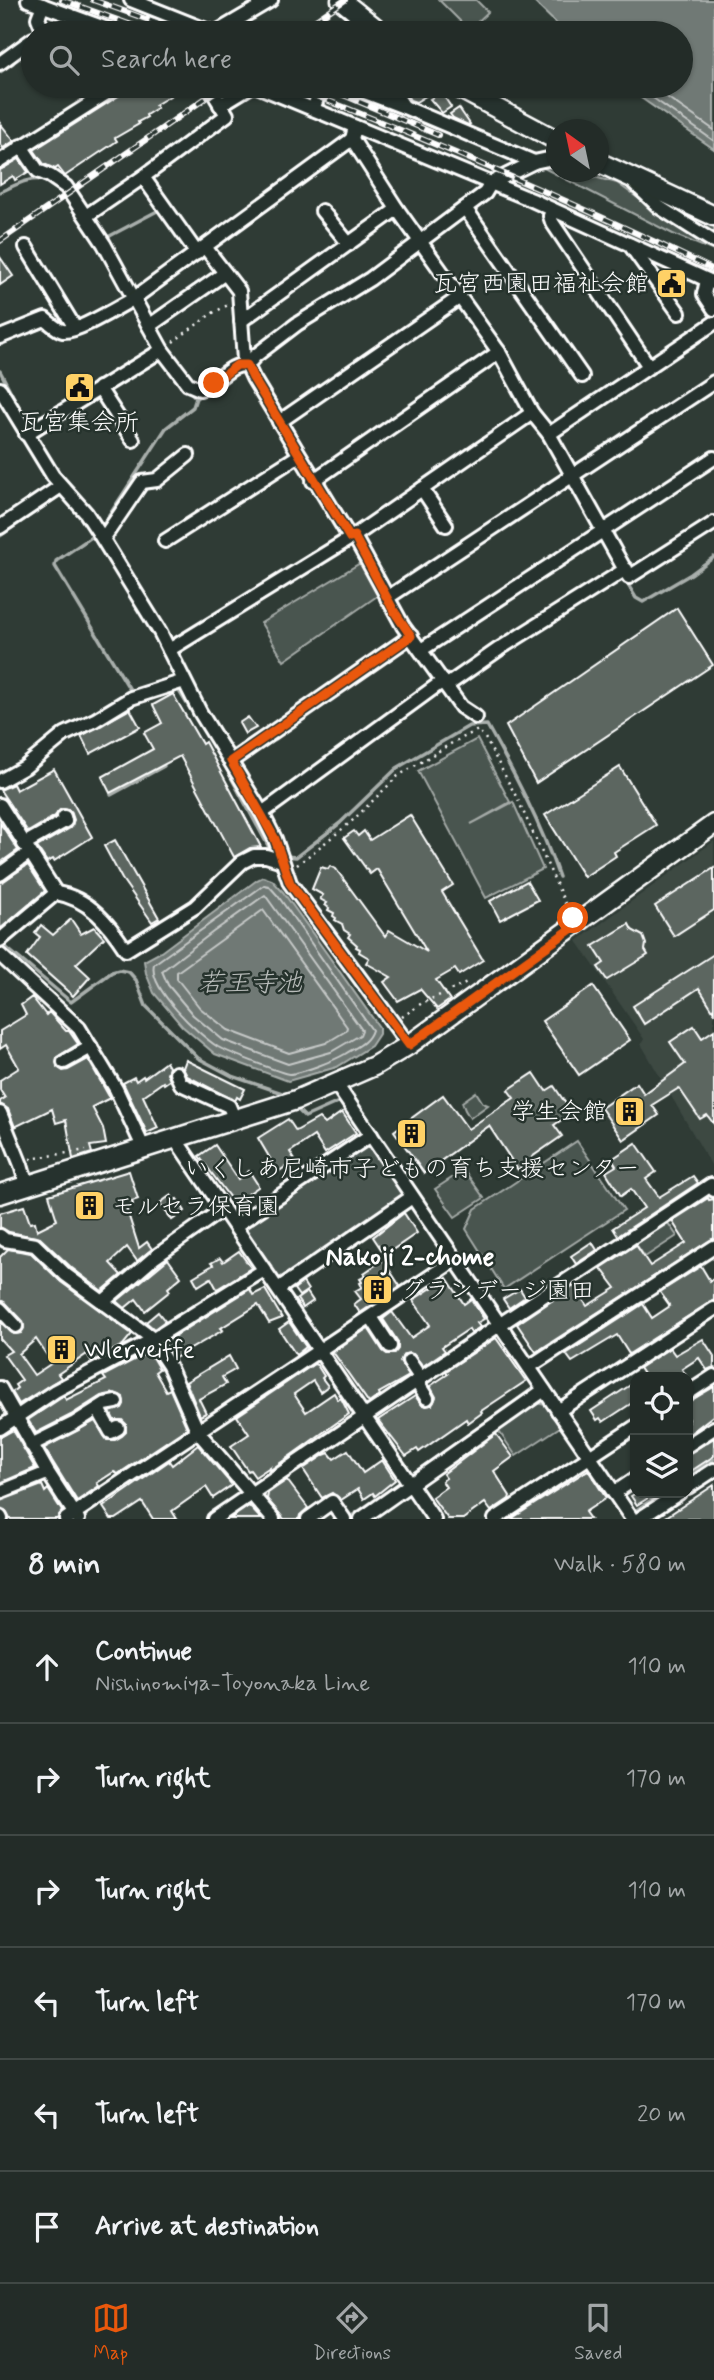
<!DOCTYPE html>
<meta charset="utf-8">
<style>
body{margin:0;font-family:Mynerve,"Klee One",sans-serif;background:#2f3834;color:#f1f3f6}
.controls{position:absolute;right:21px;bottom:21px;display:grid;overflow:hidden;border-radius:14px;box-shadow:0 2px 5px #0004}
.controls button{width:63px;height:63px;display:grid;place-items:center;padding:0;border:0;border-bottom:2px solid #404845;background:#232c28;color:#f1f3f6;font:35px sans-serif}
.compass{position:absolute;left:546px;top:119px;width:63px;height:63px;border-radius:50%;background:#232c28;box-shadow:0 2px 5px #0004;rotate:327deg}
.stop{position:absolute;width:21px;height:21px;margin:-16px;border:5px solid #ea580c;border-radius:50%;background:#fff}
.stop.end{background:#ea580c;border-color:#fff;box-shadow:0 2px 7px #0008}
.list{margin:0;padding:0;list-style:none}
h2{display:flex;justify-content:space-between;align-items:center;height:91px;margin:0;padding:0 28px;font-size:30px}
h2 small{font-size:23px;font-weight:400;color:#a3a7a8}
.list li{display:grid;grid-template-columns:46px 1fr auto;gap:21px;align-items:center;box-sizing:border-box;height:112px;padding:0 28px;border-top:2px solid #404845}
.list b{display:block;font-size:26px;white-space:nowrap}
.list p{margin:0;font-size:23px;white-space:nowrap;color:#a3a7a8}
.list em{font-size:23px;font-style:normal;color:#a3a7a8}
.icon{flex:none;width:38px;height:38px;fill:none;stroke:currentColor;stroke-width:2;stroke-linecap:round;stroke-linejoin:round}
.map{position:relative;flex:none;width:714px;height:1519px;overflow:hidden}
.search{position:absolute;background:#232c28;box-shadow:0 2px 5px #0004;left:21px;right:21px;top:21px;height:77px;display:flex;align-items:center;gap:18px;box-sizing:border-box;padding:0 24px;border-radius:38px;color:#a3a7a8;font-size:26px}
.sheet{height:763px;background:#232c28}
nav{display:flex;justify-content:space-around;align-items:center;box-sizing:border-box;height:98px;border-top:2px solid #404845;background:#232c28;font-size:19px;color:#a3a7a8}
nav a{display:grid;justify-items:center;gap:4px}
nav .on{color:#ea580c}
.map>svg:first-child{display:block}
.built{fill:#3c4842}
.green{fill:#4a544f;stroke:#a4aaa7;stroke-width:2}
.water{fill:#707975;stroke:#a9afac;stroke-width:2}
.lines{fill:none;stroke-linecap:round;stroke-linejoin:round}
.shore{stroke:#c6c9c8;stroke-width:2}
.stream{stroke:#a9afac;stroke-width:3.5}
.building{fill:#5b6661;stroke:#fff;stroke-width:2;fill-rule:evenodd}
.street-casing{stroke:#fff;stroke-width:18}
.secondary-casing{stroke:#fff;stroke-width:23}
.path{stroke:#fff;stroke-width:2.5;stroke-dasharray:2 5;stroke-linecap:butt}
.street{stroke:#26332d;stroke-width:12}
.secondary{stroke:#26332d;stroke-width:18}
.rail-casing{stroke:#fff;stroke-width:6}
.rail{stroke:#26332d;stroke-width:3.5;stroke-dasharray:10;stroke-linecap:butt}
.route{stroke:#ea580c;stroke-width:9}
.labels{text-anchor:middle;stroke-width:5;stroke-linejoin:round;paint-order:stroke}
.poi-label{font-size:24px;fill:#fff;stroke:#26332d;text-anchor:start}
.water-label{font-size:26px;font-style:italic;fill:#b8bcba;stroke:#26332d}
.neighbourhood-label{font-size:26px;font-weight:bold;fill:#fff;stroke:#26332d}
</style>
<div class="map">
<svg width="714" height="1519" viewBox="0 0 714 1519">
<rect width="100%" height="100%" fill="#2f3b35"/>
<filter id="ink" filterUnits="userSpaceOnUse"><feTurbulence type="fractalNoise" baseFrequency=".0143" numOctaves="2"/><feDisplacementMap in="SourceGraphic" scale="14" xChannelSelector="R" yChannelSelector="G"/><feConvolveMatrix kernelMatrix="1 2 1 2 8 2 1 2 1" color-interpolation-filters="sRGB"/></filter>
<g filter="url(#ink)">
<path class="built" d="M714 841V1170L641 1044 644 1039 577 941Z"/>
<g class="green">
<path d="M439 0H476L488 12 469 30Z"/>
<path d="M546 164 556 167V172H575L617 183 657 212 714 248V251L673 234 538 165Z"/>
<path d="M674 206 714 223V232L674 211Z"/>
<path d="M362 562 380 594 284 661 261 623Z"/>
<path d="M477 739 510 802 471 824 513 802 543 869 486 898 418 771Z"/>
<path d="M476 1092 483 1103 488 1105 470 1118 465 1110 462 1102Z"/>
<path d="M577 1141 624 1210 504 1289 466 1229 475 1209Z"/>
<path d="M365 1147H369L402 1193 400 1199 284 1278 278 1277 246 1229V1225Z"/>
<path d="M464 1170 484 1198 455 1217 435 1189Z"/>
<path d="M668 1223 677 1236 645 1257 636 1244Z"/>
<path d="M537 1403 545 1405 560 1427 516 1456 498 1430Z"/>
</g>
<g class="water">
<path d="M532 0H714V149L624 86H681V33H566Z"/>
<path d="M263 877 272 880 283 892 379 1027V1034L371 1046 337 1067 288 1081 215 1054 182 1026 154 993 146 973 144 961 161 952 257 880Z"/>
</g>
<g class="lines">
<g class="shore">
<path d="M636 86 714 141"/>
<path d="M651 86 714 130"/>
<path d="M264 885 269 886 278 896 372 1030C368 1043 356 1047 345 1054 335 1060 300 1074 289 1074 283 1074 223 1050 218 1047 198 1034 148 988 154 964Z"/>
<path d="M265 895 362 1030 360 1035 331 1052 288 1064 223 1040 193 1015 168 985 162 971 213 932Z"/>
<path d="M263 910 347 1027 346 1031 326 1043 289 1053 228 1030 200 1008 177 979V972Z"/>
</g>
<g class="stream">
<path d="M0 72 13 63"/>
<path d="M0 192C16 185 30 176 47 181"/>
<path d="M394 215 412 240"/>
<path d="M106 238 161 209"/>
<path d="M0 371 22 413"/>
<path d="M188 389 196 398 205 392"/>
<path d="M540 431 564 473"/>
<path d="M101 528 166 428 193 407 196 398"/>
<path d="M96 534 56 561 55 566 132 693"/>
<path d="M0 536 65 492"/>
<path d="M625 580 636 598 643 602 691 574 714 557"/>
<path d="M175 690 179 691 219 755 272 853"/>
<path d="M111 795 164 766"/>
<path d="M285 856 296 857 340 823 397 768 469 726 487 725C514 773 541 824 559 877"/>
<path d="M51 874 63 890"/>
<path d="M2 944 71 1002 112 972 119 970 129 972 136 980 146 1006 198 1058 232 1076 282 1093 285 1097"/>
<path d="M350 1097 353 1095 357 1104 503 1318"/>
<path d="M295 1107 305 1117 343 1100"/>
<path d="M507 1324 532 1361"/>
<path d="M537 1367 562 1404"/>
<path d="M566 1411 594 1451"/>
<path d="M598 1457 617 1485"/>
<path d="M416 1472 531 1390"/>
<path d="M688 1476 714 1459"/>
<path d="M622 1492 635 1511 662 1493"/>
<path d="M349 1518 398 1484"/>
</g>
</g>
<g class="building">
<path d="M348 21 361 30 362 33H345L340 26Z"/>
<path d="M127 86H171L175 93 155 105 157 108 146 115 147 117 138 122 139 124 115 138 117 141 65 176 58 167 55 169 44 164 34 150 123 93Z"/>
<path d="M408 86H424L429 94 416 102 410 100 403 89Z"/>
<path d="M441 92 451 107 442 113 430 99Z"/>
<path d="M459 108 470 124 468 125 453 118 450 114Z"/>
<path d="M0 123 14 141 3 148 0 144Z"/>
<path d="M19 159 28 172 15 180 13 176 0 184V170Z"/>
<path d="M0 257 13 276 0 285Z"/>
<path d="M665 273 680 280 684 286 675 293 662 275Z"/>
<path d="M677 608 713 665 536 783 506 726Z"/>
<path d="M173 694 202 744 205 742 261 847 250 848 234 857 180 756 110 793 102 777 153 749 144 733 162 723 153 705Z"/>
<path d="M130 709 140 727 90 754 81 736Z"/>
<path d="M248 717 256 728 245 734 239 723Z"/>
<path d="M620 767 656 825 614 852 616 856 584 877 545 815Z"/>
<path d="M54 769 92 837 54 861 53 859 47 862 37 847 70 828 74 820 71 811 61 809 55 816 28 832 0 790 13 784 16 790Z"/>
<path d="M410 815 453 885 442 892 483 960 459 975 455 969 436 980 450 1000 437 1009 420 989 398 1001 384 982 391 977 366 963 369 958 359 952 360 949 356 947 357 945 348 937 350 934 344 930 342 924 335 920 336 918 333 916 334 913 328 910 329 908 325 905 327 903 320 899 323 895 312 889 321 867 328 869 330 866 336 869 385 936 389 930 427 952 377 869 370 874 344 838 354 831 358 836 364 831 370 840Z"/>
<path d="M0 823 18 850 0 863Z"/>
<path d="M115 840 159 918 152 922 122 879 104 846Z"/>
<path d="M28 865 45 891 0 929V883Z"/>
<path d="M714 868V910L674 936 655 906Z"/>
<path d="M527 881 538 900 500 920 490 901Z"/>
<path d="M71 919 81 934 94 927 104 938 76 964 90 977 73 996 27 955 40 937 35 933 41 925 53 935Z"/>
<path d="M629 924 632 930 643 936 646 944 645 950 648 955 607 980 598 967 604 963 593 946Z"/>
<path d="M714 954V1012L699 988 644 1024 633 1006Z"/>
<path d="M593 986 630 1040 579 1075 542 1021Z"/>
<path d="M32 997 46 1015 49 1012 66 1031H69L78 1044 57 1057V1067L63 1071 68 1070 88 1059 110 1098 92 1107 103 1128 106 1144 90 1146 92 1153 73 1159 66 1120 56 1123 52 1109 15 1127 8 1109 0 1104V1101L5 1098 0 1090V1080L19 1068 6 1045 0 1049V1031L26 1015 21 1005Z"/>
<path d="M694 1026 702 1038 714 1030V1124L707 1115 700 1119 679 1088 652 1105 659 1115 623 1140 601 1108 637 1083 644 1094 685 1064 670 1042Z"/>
<path d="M186 1060 245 1089 240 1099 237 1097 235 1101 187 1076 183 1068Z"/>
<path d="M166 1062 169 1067 167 1073 170 1080 164 1084 163 1082 143 1096 158 1128 147 1133 123 1083 134 1077 136 1081 143 1076 144 1078Z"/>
<path d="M534 1073 546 1091 554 1086 572 1113 554 1125 562 1136 532 1157 533 1160 518 1170 489 1126 424 1173 394 1131 443 1095 468 1129 514 1098 508 1090Z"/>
<path d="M342 1112 356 1133 325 1153 314 1136 290 1152 295 1160 278 1172 258 1138 288 1119 296 1131 319 1118 325 1124Z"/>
<path d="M636 1143 656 1172 646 1179 659 1197 693 1176 698 1183 618 1236 613 1228 644 1208 631 1189 621 1196 606 1172 616 1166 612 1159Z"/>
<path d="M215 1145 238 1179 249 1171 258 1185V1187L239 1200 238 1198 233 1202 199 1156Z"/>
<path d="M129 1171 138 1199 132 1201 133 1204 126 1207 139 1248 147 1242 152 1249 137 1261 127 1247 110 1263 121 1275 102 1291 72 1268 40 1238 9 1232 0 1227V1213L24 1206 30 1223 35 1222 37 1230 57 1220 49 1195Z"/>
<path d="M171 1195 174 1200 177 1199 185 1211 172 1220 160 1203Z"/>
<path d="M708 1198 709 1200 714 1199V1238L536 1352 517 1324 574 1286 587 1306 616 1288 601 1268 636 1245 650 1266 672 1252 686 1243 672 1221Z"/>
<path d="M404 1213 417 1233 385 1255 373 1237Z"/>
<path d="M592 1242 597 1250 576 1264 571 1256Z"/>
<path d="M8 1249 31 1253 61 1282 132 1334 123 1345 92 1362 87 1354 58 1374 61 1378 19 1404 12 1392 17 1388 15 1385 22 1380 4 1355 11 1351 0 1339V1322L14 1334 21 1333 24 1328 22 1320 6 1303 0 1300V1257ZM36 1339 52 1363 34 1375 19 1354Z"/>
<path d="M239 1251 251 1268 217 1289 211 1278 198 1286 193 1277 213 1265 211 1263 220 1258 223 1262Z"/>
<path d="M168 1259 181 1277 168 1288 170 1291 145 1311 136 1299 125 1308 117 1301Z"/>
<path d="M383 1260 400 1286 360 1313 354 1304 361 1299 355 1291 362 1287 360 1283 362 1282 360 1279 366 1276 364 1273Z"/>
<path d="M701 1266 710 1281 714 1278V1300L629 1354 617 1335 572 1362 566 1354 643 1304 652 1318 670 1306 660 1292Z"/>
<path d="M447 1278 464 1304 471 1299 484 1319 477 1323 480 1327 471 1333 469 1329 442 1347 445 1351 423 1366 413 1354H404L400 1362 409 1376 379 1393 380 1395 369 1403 333 1352 368 1328 383 1351 387 1354H394L398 1349V1342L383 1319 392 1312 411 1338 430 1325 413 1300Z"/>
<path d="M303 1282 308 1290 299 1296 294 1289Z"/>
<path d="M250 1289 253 1295 265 1289 282 1318 269 1323 258 1305 221 1328 223 1330 175 1358 171 1354 164 1343Z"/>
<path d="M520 1289 525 1297 509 1308 503 1299Z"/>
<path d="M307 1292 313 1301 303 1308 297 1299Z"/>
<path d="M158 1312 165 1321 154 1329 146 1322Z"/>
<path d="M289 1322 306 1347 296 1355 279 1329Z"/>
<path d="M496 1338 526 1381 481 1411 482 1413 468 1423 466 1419 419 1452 417 1449 406 1456 378 1420 415 1396 422 1405H432L436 1397 430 1386 448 1374 446 1371Z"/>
<path d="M703 1339 714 1356V1367L707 1370 699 1358 682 1369 687 1377H645L639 1368 670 1348 675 1355Z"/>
<path d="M149 1352 159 1369 155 1372 166 1391 170 1389 187 1428 118 1474 114 1472 97 1483 99 1486 77 1501 44 1448 95 1421 107 1440H115L122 1436 126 1432V1424L122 1420H114L110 1412 122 1408 124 1404 123 1397 115 1393 101 1396 71 1415 36 1433 28 1420 64 1396 66 1400 106 1380 103 1376Z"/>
<path d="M229 1356 236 1369 222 1377 226 1384 199 1399 206 1413 200 1416 186 1382Z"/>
<path d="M314 1364 317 1365 324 1376 322 1378 328 1386 320 1392 313 1381 294 1394 306 1412 334 1393 338 1400 341 1398 349 1414 269 1471 270 1467 255 1477 250 1470 248 1471 231 1446 249 1434 237 1416Z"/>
<path d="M635 1382V1401L603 1422 600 1418 597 1420 591 1411Z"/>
<path d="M714 1387V1415L688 1435V1402Z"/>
<path d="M13 1430 35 1468 0 1483V1437Z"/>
<path d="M496 1434 513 1457 494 1471 510 1496 509 1499 491 1511 485 1503 463 1519H448L432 1497 446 1487 442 1481 446 1478 443 1474Z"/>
<path d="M714 1438V1456L688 1473V1454Z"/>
<path d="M198 1445 232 1485 213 1498 206 1487 172 1511 177 1519H153L142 1502 116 1519H111L103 1507 169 1461 172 1465Z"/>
<path d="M348 1450 363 1473 382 1460 395 1480 375 1496 373 1493 364 1499 358 1489 341 1500 332 1493 322 1498 303 1469 324 1455 329 1453 334 1459Z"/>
<path d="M588 1470 606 1498 585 1512 590 1519H511Z"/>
<path d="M287 1480 308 1508 300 1515 299 1519H284L267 1499 268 1493Z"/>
<path d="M42 1485 45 1492 48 1489 62 1511 57 1519H10L5 1510 0 1508V1501Z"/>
<path d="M714 1485V1519H663Z"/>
<path d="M636 1493H656L637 1505 631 1496Z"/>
<path d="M249 1506 261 1519H230Z"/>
</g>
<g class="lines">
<defs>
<g id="street">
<path d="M28 0 118 33"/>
<path d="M131 0 214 33"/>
<path d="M41 33 42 28 38 18 43 5"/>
<path d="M215 33 271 0"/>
<path d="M0 63 33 39"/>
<path d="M84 86 92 100"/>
<path d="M257 86 532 200 714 283"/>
<path d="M349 86 404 107 390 86"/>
<path d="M220 105 251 86"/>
<path d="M404 107 534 162"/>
<path d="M313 109 322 86"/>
<path d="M355 127 352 139 397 209 499 352 532 413 549 434 629 577 714 523"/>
<path d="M21 146 38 171 50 176 66 187 104 244 162 350 188 384 200 389C218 385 228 363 247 365L244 360 239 291 205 247"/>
<path d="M0 161 118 86"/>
<path d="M634 183 659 207 714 242"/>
<path d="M465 208 582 376"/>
<path d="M553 210 550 216 552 222 648 365"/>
<path d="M322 211 349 244"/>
<path d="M86 216 143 177"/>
<path d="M630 245 679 313"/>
<path d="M26 247 75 328"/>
<path d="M197 253 143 177 227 115 216 97"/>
<path d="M707 280 704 294 714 309"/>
<path d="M241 321 397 209"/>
<path d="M149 326 225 273"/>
<path d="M0 337 45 319C49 322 57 330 63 331 76 333 120 306 133 299L352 139"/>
<path d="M99 388 133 440"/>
<path d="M0 389 53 476 86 513 99 533 160 632 200 712 262 813 275 839 290 883 409 1045"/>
<path d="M279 422 460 297"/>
<path d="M26 434 162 350"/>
<path d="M549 434 714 323"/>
<path d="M313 481 499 352"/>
<path d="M422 489 446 525"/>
<path d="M0 527 61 486"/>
<path d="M354 536 403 626 461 707 476 717"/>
<path d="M350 538 253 378 247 365 255 356 297 324 370 279 485 193 491 183 534 162 548 159 556 160"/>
<path d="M103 539 142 482 157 480 188 455"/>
<path d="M165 541 298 456"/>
<path d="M387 598 714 382"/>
<path d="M169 650 354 536 532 413"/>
<path d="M421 650 714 458"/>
<path d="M446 686 499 649 626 569"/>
<path d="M231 761 411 636"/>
<path d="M0 781 25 767 65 734 95 720 131 698 184 681"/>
<path d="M0 805 56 893 0 940"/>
<path d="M262 813 443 681"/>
<path d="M24 844 65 821 64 817"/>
<path d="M0 874 29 853"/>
<path d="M56 893C89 898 109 924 126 950L195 907 242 862 254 856H266L282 861"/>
<path d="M0 955 79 1028 116 1089 144 1149"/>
<path d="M64 1062 91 1047"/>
<path d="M176 1073 181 1084 229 1106 235 1120"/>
<path d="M336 1084 632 1519"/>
<path d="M0 1113 21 1165 27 1186"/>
<path d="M176 1140 434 1519"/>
<path d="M235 1226 371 1135"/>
<path d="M0 1236 5 1240 35 1245 66 1275 149 1336 169 1366 198 1432 273 1519"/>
<path d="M278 1289 412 1197"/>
<path d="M104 1301 155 1257 223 1209"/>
<path d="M0 1309 16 1326"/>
<path d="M371 1317 390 1346"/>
<path d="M409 1361 421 1379"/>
<path d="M529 1367 714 1247"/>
<path d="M416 1381 427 1398"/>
<path d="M0 1388 47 1471 78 1519"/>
<path d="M688 1393 714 1376"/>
<path d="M98 1409 111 1432 118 1428"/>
<path d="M558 1411 714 1309"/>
<path d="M0 1428 55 1391 152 1340 264 1270"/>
<path d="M31 1445 75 1423 105 1404 116 1402"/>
<path d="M688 1445 714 1428"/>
<path d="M688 1487 714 1470"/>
<path d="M0 1492 47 1473"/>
<path d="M614 1493 635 1479"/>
<path d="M0 1517 1 1519"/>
<path d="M66 1519 455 1260"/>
<path d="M214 1519 499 1325 711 1185 714 1190"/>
<path d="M308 1519 332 1502 344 1519"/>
<path d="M361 1519 544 1390"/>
<path d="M495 1519 635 1427"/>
<path d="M639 1519 679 1493"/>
</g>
<g id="secondary">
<path d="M341 0 382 33"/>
<path d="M455 86 556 140"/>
<path d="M598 162 714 216"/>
<path d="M0 1194 296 1100 374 1066 409 1045 714 824"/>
</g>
</defs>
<use href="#street" class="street-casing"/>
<use href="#secondary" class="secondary-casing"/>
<g class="path">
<path d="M173 342 211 314 228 305"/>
<path d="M297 865 351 822 398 776 452 743 478 730 485 738 518 800 569 912"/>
<path d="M402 1017 422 1003 467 983"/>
<path d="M30 1159 86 1150"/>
</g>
<use href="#street" class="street"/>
<use href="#secondary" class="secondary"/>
<defs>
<g id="rail">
<path d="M62 0 154 33"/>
<path d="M93 0 185 33"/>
<path d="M297 33 345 0"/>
<path d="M291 86C434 142 576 203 714 270"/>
<path d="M322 86 438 135"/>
<path d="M0 241 223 86"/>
</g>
</defs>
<use href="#rail" class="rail-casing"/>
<use href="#rail" class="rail"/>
</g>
</g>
<g class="lines" filter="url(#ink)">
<path class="route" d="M214 383 237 365H247L253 378 350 538 354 536 394 611 411 636 231 761 275 839 290 883 409 1045 578 924 573 918"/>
</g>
<defs>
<symbol id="civic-square" viewBox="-11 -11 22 22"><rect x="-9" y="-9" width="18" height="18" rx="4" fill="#ffd166" stroke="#26332d"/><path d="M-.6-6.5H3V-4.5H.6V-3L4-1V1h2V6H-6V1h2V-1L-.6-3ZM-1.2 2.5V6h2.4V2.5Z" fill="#111"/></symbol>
<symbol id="building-square" viewBox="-11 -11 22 22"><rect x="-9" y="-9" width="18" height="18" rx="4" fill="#ffd166" stroke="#26332d"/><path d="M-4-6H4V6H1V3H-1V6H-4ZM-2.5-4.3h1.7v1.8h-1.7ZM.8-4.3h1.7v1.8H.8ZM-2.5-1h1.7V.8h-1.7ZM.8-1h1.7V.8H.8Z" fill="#111"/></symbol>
</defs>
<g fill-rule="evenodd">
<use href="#civic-square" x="654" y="266" width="35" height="35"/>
<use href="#civic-square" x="62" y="370" width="35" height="35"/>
<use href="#building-square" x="612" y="1094" width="35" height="35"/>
<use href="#building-square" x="394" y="1116" width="35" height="35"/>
<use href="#building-square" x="72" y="1188" width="35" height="35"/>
<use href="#building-square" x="360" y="1272" width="35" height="35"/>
<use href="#building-square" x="44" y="1332" width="35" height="35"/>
</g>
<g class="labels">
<g class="poi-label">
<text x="649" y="291" text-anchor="end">瓦宮西園田福祉会館</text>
<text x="79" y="430" text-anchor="middle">瓦宮集会所</text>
<text x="607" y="1119" text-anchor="end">学生会館</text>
<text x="412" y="1176" text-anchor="middle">いくしあ尼崎市子どもの育ち支援センター</text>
<text x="112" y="1214">モルセラ保育園</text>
<text x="401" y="1298">グランデージ園田</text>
<text x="84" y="1357">Wlerveiffe</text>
</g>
<g class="water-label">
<text x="250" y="991">若王寺池</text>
</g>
<g class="neighbourhood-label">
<text x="410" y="1265">Nakoji 2-chome</text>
</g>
</g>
</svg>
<div class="controls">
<button><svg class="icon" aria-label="locate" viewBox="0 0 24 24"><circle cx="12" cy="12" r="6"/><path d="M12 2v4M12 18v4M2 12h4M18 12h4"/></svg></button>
<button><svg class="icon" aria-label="layers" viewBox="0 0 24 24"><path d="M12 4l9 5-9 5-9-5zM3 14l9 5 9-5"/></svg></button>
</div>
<svg class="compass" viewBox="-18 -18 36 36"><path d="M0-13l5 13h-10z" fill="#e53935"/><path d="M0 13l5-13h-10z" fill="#a3a7a8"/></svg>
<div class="stop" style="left:573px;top:918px"></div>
<div class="stop end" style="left:214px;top:383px"></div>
<div class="search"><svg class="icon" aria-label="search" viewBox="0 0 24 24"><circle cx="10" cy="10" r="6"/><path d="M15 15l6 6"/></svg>Search here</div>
</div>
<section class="sheet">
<h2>8 min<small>Walk · 580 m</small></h2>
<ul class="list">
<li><svg class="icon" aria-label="ahead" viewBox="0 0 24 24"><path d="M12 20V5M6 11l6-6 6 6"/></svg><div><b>Continue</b><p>Nishinomiya-Toyonaka Line</p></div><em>110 m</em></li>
<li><svg class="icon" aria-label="right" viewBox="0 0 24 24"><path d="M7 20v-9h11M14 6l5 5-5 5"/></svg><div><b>Turn right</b></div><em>170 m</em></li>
<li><svg class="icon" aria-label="right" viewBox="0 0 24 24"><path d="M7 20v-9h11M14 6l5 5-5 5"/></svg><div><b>Turn right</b></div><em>110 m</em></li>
<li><svg class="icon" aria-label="left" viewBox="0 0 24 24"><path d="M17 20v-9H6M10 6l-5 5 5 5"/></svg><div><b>Turn left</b></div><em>170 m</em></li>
<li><svg class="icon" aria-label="left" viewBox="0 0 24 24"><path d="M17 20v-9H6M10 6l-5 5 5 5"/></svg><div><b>Turn left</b></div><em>20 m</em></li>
<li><svg class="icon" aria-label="arrive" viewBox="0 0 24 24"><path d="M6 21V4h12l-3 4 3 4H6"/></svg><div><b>Arrive at destination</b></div></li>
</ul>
</section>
<nav>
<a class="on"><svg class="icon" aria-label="map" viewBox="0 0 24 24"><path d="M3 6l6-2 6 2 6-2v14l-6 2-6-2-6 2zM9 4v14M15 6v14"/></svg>Map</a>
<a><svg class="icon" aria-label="directions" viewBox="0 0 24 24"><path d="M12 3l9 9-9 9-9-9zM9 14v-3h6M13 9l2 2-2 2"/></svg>Directions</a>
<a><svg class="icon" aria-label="saved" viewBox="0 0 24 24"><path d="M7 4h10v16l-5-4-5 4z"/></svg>Saved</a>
</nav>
